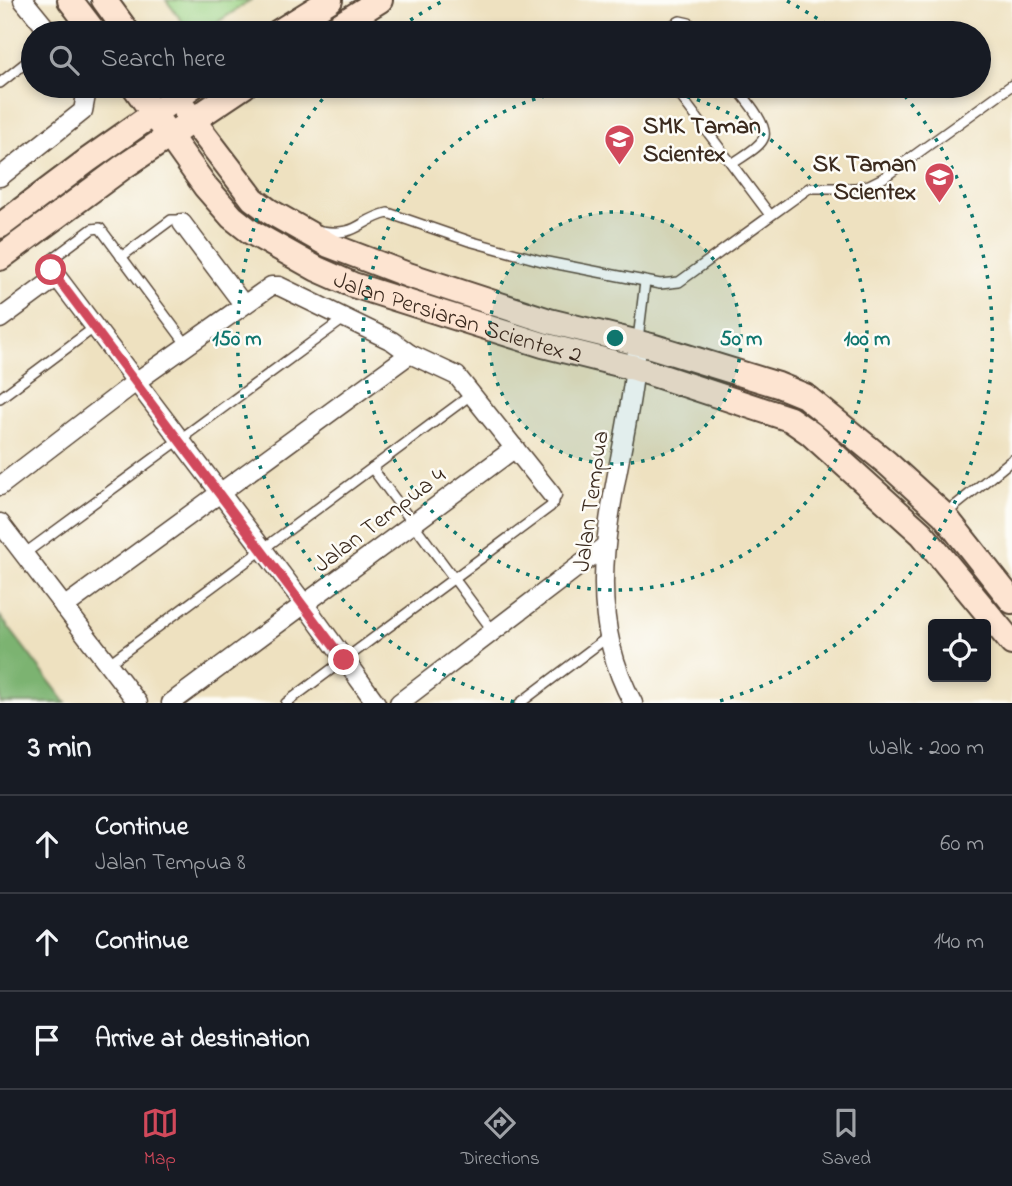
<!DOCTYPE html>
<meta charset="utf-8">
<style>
body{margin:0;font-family:"Indie Flower",sans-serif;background:#242831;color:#f1f3f6}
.controls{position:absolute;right:21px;bottom:21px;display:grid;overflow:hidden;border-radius:7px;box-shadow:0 4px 10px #0003}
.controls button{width:63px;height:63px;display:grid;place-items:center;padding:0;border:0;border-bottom:2px solid #363941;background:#171b24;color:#f1f3f6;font:35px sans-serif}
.stop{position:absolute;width:21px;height:21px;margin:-16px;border:5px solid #d1495b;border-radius:50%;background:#fff}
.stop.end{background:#d1495b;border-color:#fff;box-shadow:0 2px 7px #0008}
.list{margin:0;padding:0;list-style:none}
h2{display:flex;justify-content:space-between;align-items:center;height:91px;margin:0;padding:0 28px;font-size:30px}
h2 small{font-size:23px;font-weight:400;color:#9ea1a6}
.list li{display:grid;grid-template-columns:46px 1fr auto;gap:21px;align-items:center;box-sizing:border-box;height:98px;padding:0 28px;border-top:2px solid #363941}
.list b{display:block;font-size:26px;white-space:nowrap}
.list p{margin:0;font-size:23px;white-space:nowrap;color:#9ea1a6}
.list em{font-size:23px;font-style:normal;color:#9ea1a6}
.icon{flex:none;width:38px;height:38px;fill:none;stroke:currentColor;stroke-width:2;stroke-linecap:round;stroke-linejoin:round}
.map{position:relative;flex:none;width:1012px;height:703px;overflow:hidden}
.search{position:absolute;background:#171b24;box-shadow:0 4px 10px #0003;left:21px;right:21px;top:21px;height:77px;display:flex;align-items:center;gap:18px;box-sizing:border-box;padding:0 24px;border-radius:38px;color:#9ea1a6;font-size:26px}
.sheet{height:385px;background:#171b24}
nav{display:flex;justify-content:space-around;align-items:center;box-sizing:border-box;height:98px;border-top:2px solid #363941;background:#171b24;font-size:19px;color:#9ea1a6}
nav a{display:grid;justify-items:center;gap:4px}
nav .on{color:#d1495b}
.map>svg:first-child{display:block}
.green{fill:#9ad183;stroke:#6a7e50;stroke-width:2}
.forest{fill:#7bb371;stroke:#5b6e48;stroke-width:2}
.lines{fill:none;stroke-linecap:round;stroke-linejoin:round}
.lane-casing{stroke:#564536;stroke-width:12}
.street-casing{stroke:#564536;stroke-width:21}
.secondary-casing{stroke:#564536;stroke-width:28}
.lane{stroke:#fff;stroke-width:9}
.street{stroke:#fff;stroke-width:18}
.secondary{stroke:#fde4d1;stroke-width:24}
.route{stroke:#d1495b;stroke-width:9}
.ring{fill:none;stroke:#0f766e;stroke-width:3.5;stroke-dasharray:3.5 7}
.labels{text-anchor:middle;stroke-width:5;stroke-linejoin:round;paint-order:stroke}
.poi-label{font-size:24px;font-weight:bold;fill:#3b2a1e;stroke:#fdfcf7;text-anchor:start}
.street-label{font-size:24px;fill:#3b2a1e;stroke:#fdfcf7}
.centre{fill:#0f766e;stroke:#fdfcf7;stroke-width:3.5}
.ring-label{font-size:21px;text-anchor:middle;font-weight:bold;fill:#0f766e;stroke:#fdfcf7;stroke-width:5;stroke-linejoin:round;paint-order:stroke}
</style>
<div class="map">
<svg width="1012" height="703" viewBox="0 0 1012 703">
<rect width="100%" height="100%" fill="#fdfcf7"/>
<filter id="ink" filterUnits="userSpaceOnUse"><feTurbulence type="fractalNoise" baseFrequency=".0143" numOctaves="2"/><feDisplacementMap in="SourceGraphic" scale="14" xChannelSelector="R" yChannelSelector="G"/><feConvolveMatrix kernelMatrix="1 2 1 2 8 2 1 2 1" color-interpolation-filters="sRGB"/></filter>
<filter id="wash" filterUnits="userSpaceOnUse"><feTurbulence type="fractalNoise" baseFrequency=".00686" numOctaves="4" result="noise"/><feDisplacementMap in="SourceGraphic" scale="28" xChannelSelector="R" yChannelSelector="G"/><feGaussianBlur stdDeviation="1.57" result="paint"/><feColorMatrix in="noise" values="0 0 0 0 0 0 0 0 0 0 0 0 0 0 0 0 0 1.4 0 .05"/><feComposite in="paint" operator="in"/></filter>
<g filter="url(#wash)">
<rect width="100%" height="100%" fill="#eee1c0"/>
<path class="green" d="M166 0H251L201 33H191Z"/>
<path class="forest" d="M0 616 66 703H0Z"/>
</g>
<g filter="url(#ink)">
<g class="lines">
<defs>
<g id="lane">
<path d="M659 33 680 21 689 23 697 33"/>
<path d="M0 83 33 57"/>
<path d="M673 86 770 215"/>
<path d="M732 164C741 157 758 149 763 139 771 127 743 96 735 86"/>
<path d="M321 231C359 237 358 220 388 213L469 241 542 261 660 284 679 282 809 188H855L869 185 883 178 1012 85"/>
<path d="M121 257 171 220H178L182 223"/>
<path d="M57 277 49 263 52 259 92 229 100 228 187 345"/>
<path d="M638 339 645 282"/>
<path d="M0 398 95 327"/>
<path d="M372 468 493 631"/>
<path d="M945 514 1012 460"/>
<path d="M24 554 345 318"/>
<path d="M108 664 472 394"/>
<path d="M286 703 550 507 554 502 552 495"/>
<path d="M520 703 609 636"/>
</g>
<g id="street">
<path d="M23 0 50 33"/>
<path d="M0 177 83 111 86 95 84 86"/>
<path d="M182 223 243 304"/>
<path d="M0 319 57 277 305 605 376 703"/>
<path d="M0 486 137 381 271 286H279L392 341 410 354 457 376 552 495"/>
<path d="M0 523 138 703"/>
<path d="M64 607 410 354"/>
<path d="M171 703 515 448"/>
<path d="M399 703 605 546"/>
<path d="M633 703C571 590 626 475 636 357"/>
</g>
<g id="secondary">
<path d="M70 0 95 33"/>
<path d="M104 0 128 33"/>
<path d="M277 33 330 0"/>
<path d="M327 33 380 0"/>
<path id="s1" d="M134 86 205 186 232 217 251 232 317 269 353 285 543 345 635 368 790 419 810 433 922 534 1012 643"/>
<path d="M167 86 253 199 269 211 329 245 408 275 549 321 651 346 778 385 805 396 887 463 944 515 1012 601"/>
<path d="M0 226 88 160 193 86"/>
<path d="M0 258 123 167 244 86"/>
</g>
</defs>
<use href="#lane" class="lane-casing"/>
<use href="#street" class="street-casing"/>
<use href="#secondary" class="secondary-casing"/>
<use href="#lane" class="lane"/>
<use href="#street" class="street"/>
<use href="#secondary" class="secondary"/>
</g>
</g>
<g class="lines" filter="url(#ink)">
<path class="route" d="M51 270 344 660"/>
</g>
<circle cx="615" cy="338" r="126" fill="#0f766e" fill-opacity=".12"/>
<g class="ring">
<circle cx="615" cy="338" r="126"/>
<circle cx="615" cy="338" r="252"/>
<path d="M514 702A378 378 0 0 1 332 88M393 32A378 378 0 0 1 443 1M787 1A378 378 0 0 1 837 32M898 88A378 378 0 0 1 716 702"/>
</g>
<defs>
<symbol id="school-pin" viewBox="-11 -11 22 30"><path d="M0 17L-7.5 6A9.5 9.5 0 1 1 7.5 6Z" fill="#d1495b" stroke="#fdfcf7"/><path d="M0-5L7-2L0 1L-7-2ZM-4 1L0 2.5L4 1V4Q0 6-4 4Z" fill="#fff"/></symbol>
</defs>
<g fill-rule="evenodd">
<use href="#school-pin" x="602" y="122" width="35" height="47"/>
<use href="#school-pin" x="922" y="160" width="35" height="47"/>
</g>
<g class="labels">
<g class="poi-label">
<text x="643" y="133">SMK Taman<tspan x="643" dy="28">Scientex</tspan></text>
<text x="916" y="171" text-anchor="end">SK Taman<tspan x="916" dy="28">Scientex</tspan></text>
</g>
<g class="street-label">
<text dy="8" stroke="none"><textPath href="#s1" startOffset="413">Jalan Persiaran Scientex 2</textPath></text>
<text transform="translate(590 501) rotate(-82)" y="8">Jalan Tempua</text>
<text transform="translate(379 519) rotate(-37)" y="8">Jalan Tempua 4</text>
</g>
</g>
<circle cx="615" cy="338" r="10" class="centre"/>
<g class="ring-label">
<text x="741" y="345">50 m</text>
<text x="867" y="345">100 m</text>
<text x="237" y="345">150 m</text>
</g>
</svg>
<div class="controls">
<button><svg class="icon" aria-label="locate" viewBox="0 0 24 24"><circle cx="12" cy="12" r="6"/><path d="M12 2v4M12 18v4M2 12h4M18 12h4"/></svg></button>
</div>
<div class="stop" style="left:51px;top:270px"></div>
<div class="stop end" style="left:344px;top:660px"></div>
<div class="search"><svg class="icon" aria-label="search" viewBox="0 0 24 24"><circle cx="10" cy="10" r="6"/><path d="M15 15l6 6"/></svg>Search here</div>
</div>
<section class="sheet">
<h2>3 min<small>Walk · 200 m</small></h2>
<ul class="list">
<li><svg class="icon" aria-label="ahead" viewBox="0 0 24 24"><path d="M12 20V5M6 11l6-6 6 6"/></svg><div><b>Continue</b><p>Jalan Tempua 8</p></div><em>60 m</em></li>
<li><svg class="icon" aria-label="ahead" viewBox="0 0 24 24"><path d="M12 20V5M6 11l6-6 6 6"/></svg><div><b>Continue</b></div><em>140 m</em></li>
<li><svg class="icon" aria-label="arrive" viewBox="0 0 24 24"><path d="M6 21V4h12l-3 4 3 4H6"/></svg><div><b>Arrive at destination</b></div></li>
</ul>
</section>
<nav>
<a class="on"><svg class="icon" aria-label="map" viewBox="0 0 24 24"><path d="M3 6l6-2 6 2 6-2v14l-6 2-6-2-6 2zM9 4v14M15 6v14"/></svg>Map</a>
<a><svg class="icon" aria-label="directions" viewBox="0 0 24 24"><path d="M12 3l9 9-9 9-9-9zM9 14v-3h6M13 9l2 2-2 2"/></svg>Directions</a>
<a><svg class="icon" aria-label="saved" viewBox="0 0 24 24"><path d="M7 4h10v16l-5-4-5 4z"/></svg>Saved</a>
</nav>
